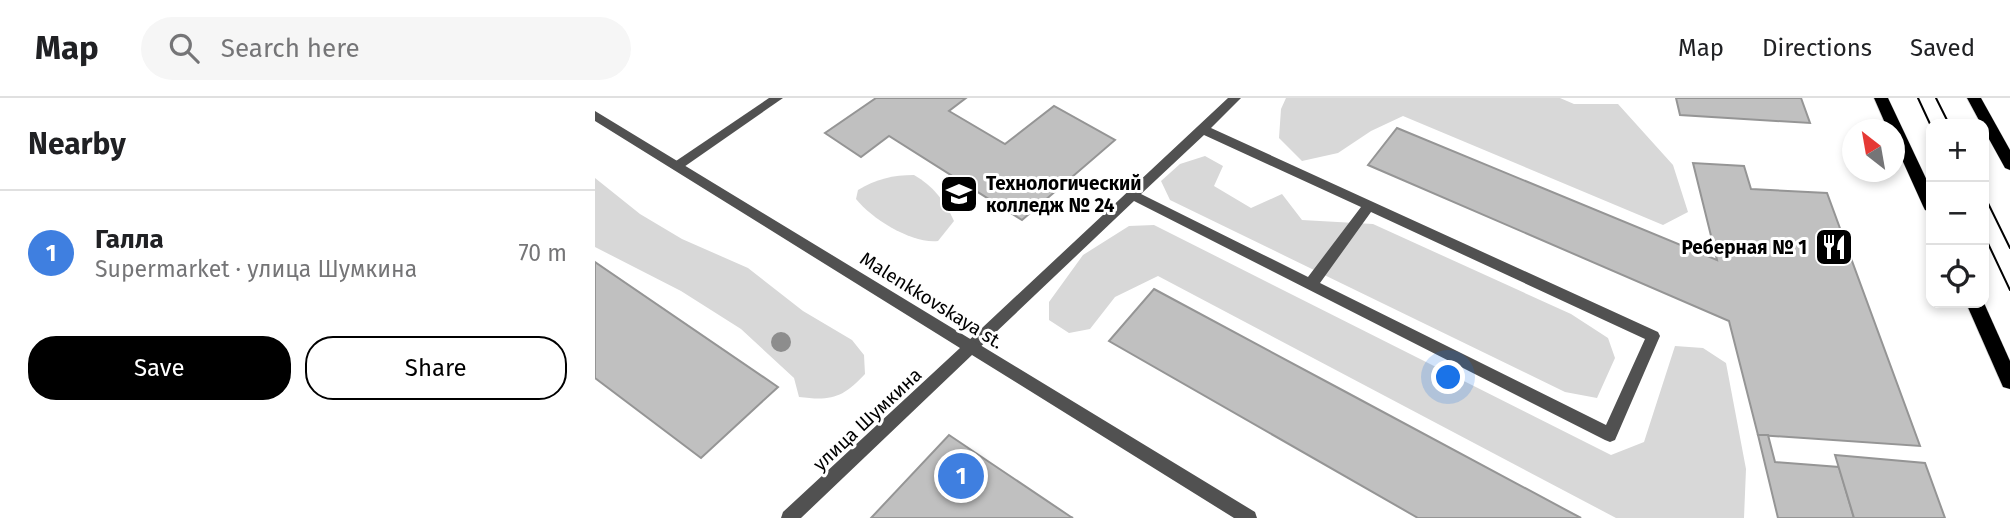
<!DOCTYPE html>
<meta charset="utf-8">
<style>
body{margin:0;font-family:"Fira Sans",sans-serif;background:#f6f6f6;color:#202124}
.controls{position:absolute;right:21px;top:21px;display:grid;overflow:hidden;border-radius:14px;box-shadow:0 4px 10px #0003}
.controls button{width:63px;height:63px;display:grid;place-items:center;padding:0;border:0;border-bottom:2px solid #e0e0e0;background:#fff;color:#202124;font:35px sans-serif}
.compass{position:absolute;left:1247px;top:21px;width:63px;height:63px;border-radius:50%;background:#fff;box-shadow:0 4px 10px #0003;rotate:329deg}
.you{position:absolute;left:854px;top:280px;width:24px;height:24px;margin:-18px;border:5px solid #fff;border-radius:50%;background:#1a73e8;box-shadow:0 0 0 10px #1a73e833}
.badge{display:grid;place-items:center;width:46px;height:46px;border-radius:50%;background:#000;color:#fff;font-size:23px;font-weight:700}
.pin{position:absolute;translate:-50% -50%;border:4px solid #fff;box-shadow:0 2px 7px #0006}
.list{margin:0;padding:0;list-style:none}
h2{display:flex;justify-content:space-between;align-items:center;height:91px;margin:0;padding:0 28px;font-size:30px}
h2 small{font-size:23px;font-weight:400;color:#757577}
.list li{display:grid;grid-template-columns:46px 1fr auto;gap:21px;align-items:center;box-sizing:border-box;height:126px;padding:0 28px;border-top:2px solid #e0e0e0}
.list b{display:block;font-size:26px;white-space:nowrap}
.list p{margin:0;font-size:23px;white-space:nowrap;color:#757577}
.list em{font-size:23px;font-style:normal;color:#757577}
.actions{display:flex;gap:14px;padding:21px 28px}
.actions a{flex:1;padding:16px 0;border:2px solid #000;border-radius:28px;text-align:center;font-size:24px;color:#000}
.actions .main{background:#000;color:#fff}
.icon{flex:none;width:38px;height:38px;fill:none;stroke:currentColor;stroke-width:2;stroke-linecap:round;stroke-linejoin:round}
.map{position:relative;flex:none;width:1415px;height:420px;overflow:hidden}
header{display:flex;align-items:center;gap:42px;box-sizing:border-box;height:98px;padding:0 35px;background:#fff;border-bottom:2px solid #e0e0e0}
header strong{font-size:33px}
nav{display:flex;gap:38px;margin-inline-start:auto;font-size:24px}
.search{width:490px;height:63px;background:#f6f6f6;display:flex;align-items:center;gap:18px;box-sizing:border-box;padding:0 24px;border-radius:38px;color:#757577;font-size:26px}
main{display:flex}
aside{flex:1;background:#fff}
.map>svg:first-child{display:block}
.green{fill:#d8d8d8}
.building{fill:#c0c0c0;stroke:#959595;stroke-width:2}
.lines{fill:none;stroke-linecap:round;stroke-linejoin:round}
.primary-casing{stroke:#dbdbdb;stroke-width:1}
.service{fill:#515151;fill-rule:evenodd}
.tertiary{fill:#515151;fill-rule:evenodd}
.primary{fill:#000;fill-rule:evenodd}
.tram{stroke:#000;stroke-width:2}
.tree{fill:#8d8d8d}
.labels{text-anchor:middle;stroke-width:6;stroke-linejoin:round;paint-order:stroke}
.poi-label{font-size:19px;font-weight:bold;fill:#000;stroke:#fff;text-anchor:start}
.street-label{font-size:19px;fill:#000;stroke:#fff}
</style>
<header>
<strong>Map</strong>
<div class="search"><svg class="icon" aria-label="search" viewBox="0 0 24 24"><circle cx="10" cy="10" r="6"/><path d="M15 15l6 6"/></svg>Search here</div>
<nav><a>Map</a><a>Directions</a><a>Saved</a></nav>
</header>
<main>
<aside>
<h2>Nearby<small></small></h2>
<ul class="list">
<li><span class="badge" style="background:#3f7fe0">1</span><div><b>Галла</b><p>Supermarket · улица Шумкина</p></div><em>70 m</em></li>
</ul>
<div class="actions"><a class="main">Save</a><a>Share</a></div>
</aside>
<div class="map">
<svg width="1415" height="420" viewBox="0 0 1415 420">
<rect width="100%" height="100%" fill="#fff"/>
<g class="green">
<path d="M691 0H965L979 6H1023L1078 67 1093 114 1068 127 808 18 776 33 743 55 707 63 684 40 686 11Z"/>
<path d="M610 58 628 68 619 88 656 110 687 96 707 122 778 126 976 216 1013 240 1020 260 1002 300 970 294 575 102 566 83 585 66Z"/>
<path d="M319 77C338 88 350 103 359 123L343 143C317 146 277 121 261 101L263 92C281 81 298 77 319 77Z"/>
<path d="M0 80 45 116 87 141 153 170 208 213 257 242 269 257 270 276C248 300 236 303 204 299L199 280 146 231 86 193 0 149Z"/>
<path d="M559 127 1016 357 1049 344 1080 248 1108 250 1131 265 1151 371 1149 420H1021L563 178 520 199 495 231 474 235 454 222V204L488 157 534 128Z"/>
</g>
<g class="building">
<path d="M281 0H371L354 13 410 46 459 8 520 42 427 122 294 38 266 59 230 35Z"/>
<path d="M1081 0H1206L1215 25 1085 17Z"/>
<path d="M802 30 1122 162 1098 65 1149 68 1156 91 1232 95 1325 348 1163 337 1134 223 773 67Z"/>
<path d="M0 164 183 289 106 360 0 280Z"/>
<path d="M559 191 749 293 986 420H823L514 243Z"/>
<path d="M354 337 476 419 478 420H276Z"/>
<path d="M1163 337H1173L1180 364 1244 369 1259 420H1183Z"/>
<path d="M1240 357 1330 365 1350 420H1259Z"/>
</g>
<g class="lines">
<defs>
<g id="primary">
<path d="M1279 0H1293L1336 91V114L1330 112 1328 108 1300 46V32H1293Z"/>
<path d="M1372 0H1386L1415 52V72L1410 70 1389 32V26H1386Z"/>
<path d="M1371 205H1389L1415 263V291L1408 289Z"/>
</g>
</defs>
<use href="#primary" class="primary-casing"/>
<g class="service">
<path d="M174 0H188L86 71H78L76 68 78 65Z"/>
<path d="M633 0H646L616 30 1063 234 1065 238 1020 342 1015 344 1010 342 539 103 381 253 376 255 371 253 369 249 371 245ZM609 37 766 109 713 179 546 96ZM776 114 1050 241 1011 327 725 185Z"/>
</g>
<path class="tertiary" d="M0 13 660 414 662 420H639L377 257 206 420H186L188 414 365 250 0 23Z"/>
<use href="#primary" class="primary"/>
<g class="tram">
<path d="M1323 0 1336 28"/>
<path d="M1341 0 1354 26"/>
<path d="M1389 97 1415 150"/>
<path d="M1389 137 1415 192"/>
</g>
</g>
<circle class="tree" cx="186" cy="244" r="10"/>
<defs>
<symbol id="university-square" viewBox="-11 -11 22 22"><rect x="-9" y="-9" width="18" height="18" rx="4" fill="#000" stroke="#fff"/><path d="M0-5L7-2L0 1L-7-2ZM-4 1L0 2.5L4 1V4Q0 6-4 4Z" fill="#fff"/></symbol>
<symbol id="restaurant-square" viewBox="-11 -11 22 22"><rect x="-9" y="-9" width="18" height="18" rx="4" fill="#000" stroke="#fff"/><path d="M-5-6h1v4h1v-4h1v4h1v-4h1v5L-1.5 .5V6h-2V.5L-5-1ZM5-6V6H3V1.5H1.5Q1.5-4 5-6Z" fill="#fff"/></symbol>
</defs>
<g fill-rule="evenodd">
<use href="#university-square" x="342" y="74" width="44" height="44"/>
<use href="#restaurant-square" x="1217" y="127" width="44" height="44"/>
</g>
<g class="labels">
<g class="poi-label">
<text x="391" y="92">Технологический<tspan x="391" dy="22">колледж № 24</tspan></text>
<text x="1212" y="156" text-anchor="end">Реберная № 1</text>
</g>
<g class="street-label">
<text transform="translate(337 202) rotate(32)" y="7">Malenkkovskaya st.</text>
<text transform="translate(272 321) rotate(-43)" y="7">улица Шумкина</text>
</g>
</g>
</svg>
<div class="controls">
<button>+</button>
<button>−</button>
<button><svg class="icon" aria-label="locate" viewBox="0 0 24 24"><circle cx="12" cy="12" r="6"/><path d="M12 2v4M12 18v4M2 12h4M18 12h4"/></svg></button>
</div>
<svg class="compass" viewBox="-18 -18 36 36"><path d="M0-13l5 13h-10z" fill="#e53935"/><path d="M0 13l5-13h-10z" fill="#757577"/></svg>
<div class="you"></div>
<div class="pin badge" style="left:366px;top:378px;background:#3f7fe0">1</div>
</div>
</main>
